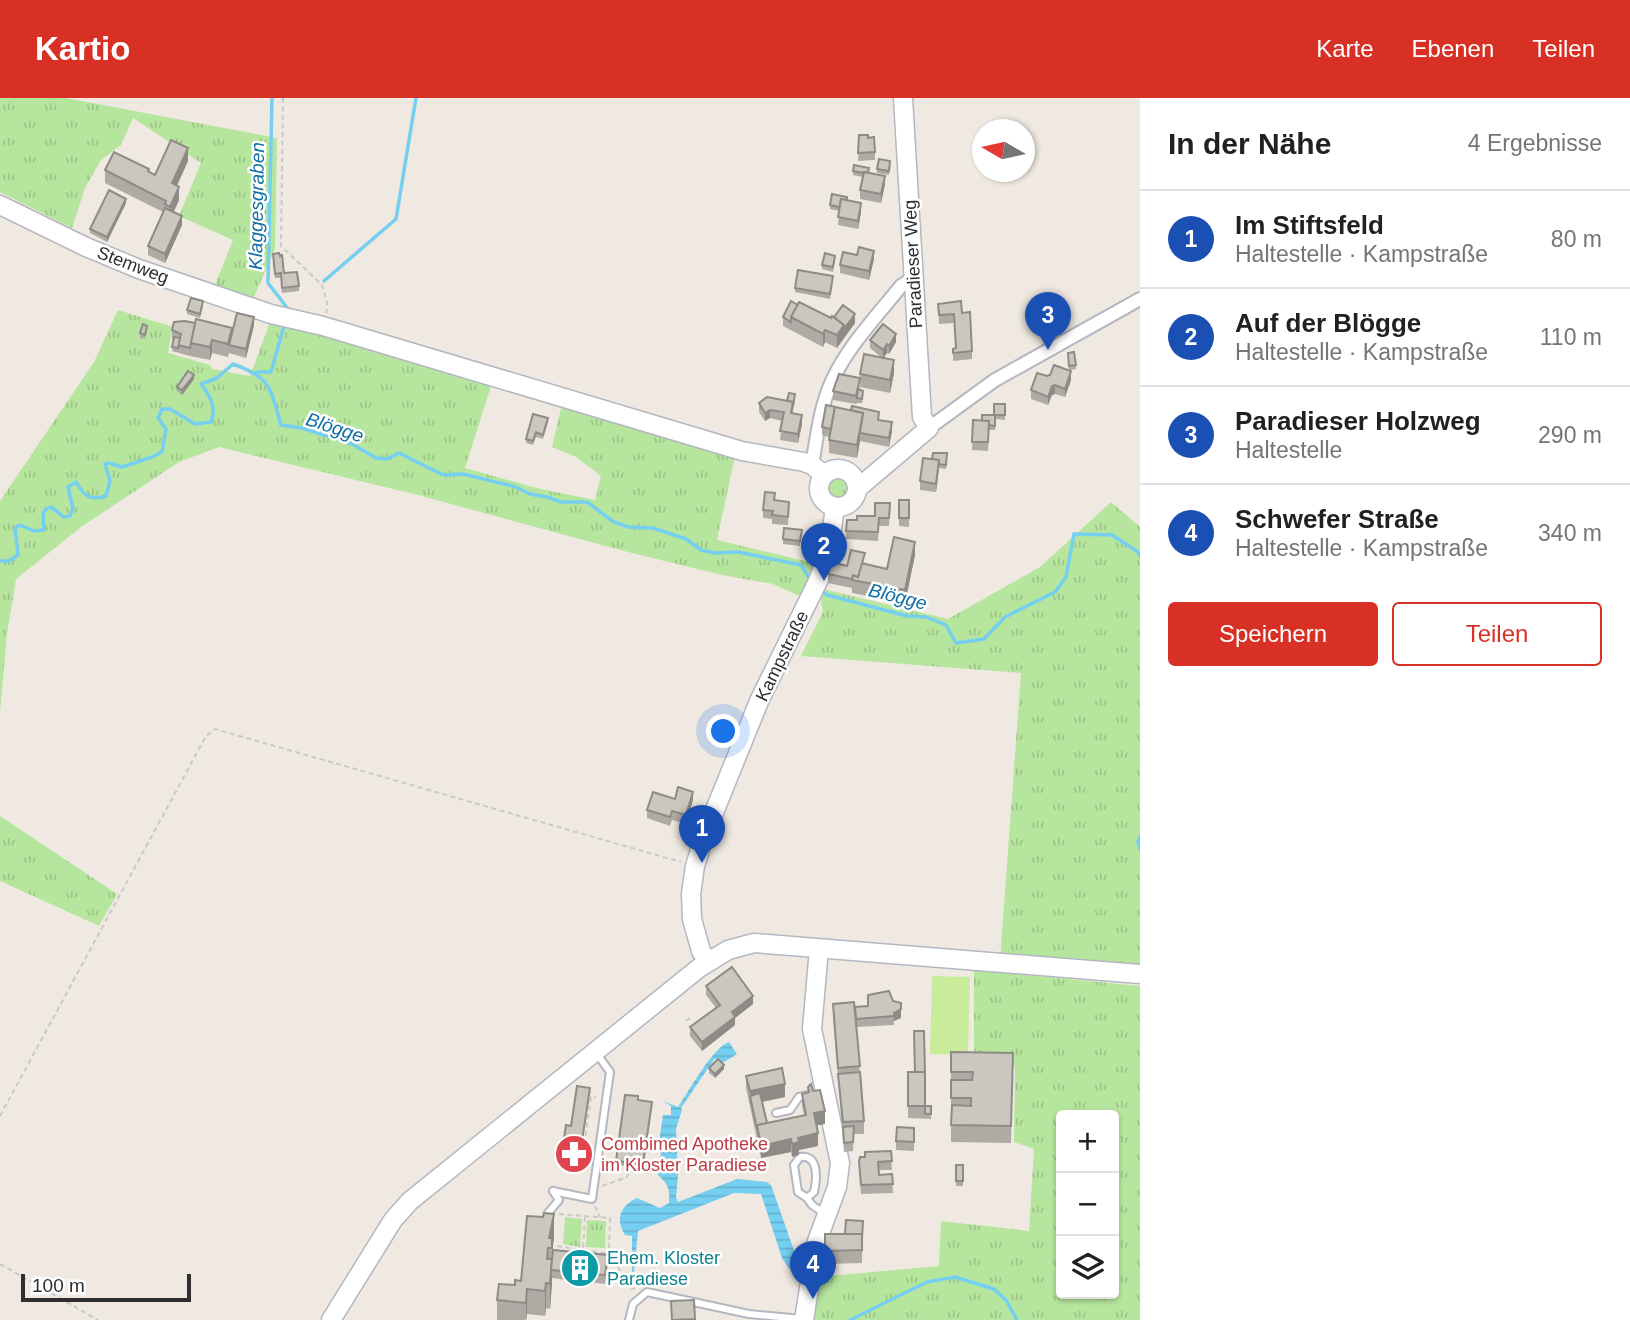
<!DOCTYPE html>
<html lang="de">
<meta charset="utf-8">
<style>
body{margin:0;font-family:Helvetica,sans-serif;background:#f6f6f6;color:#202124}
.controls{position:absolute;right:21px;bottom:21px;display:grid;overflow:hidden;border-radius:7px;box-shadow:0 2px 5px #0004}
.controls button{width:63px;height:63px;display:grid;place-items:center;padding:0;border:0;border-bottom:2px solid #e0e0e0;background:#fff;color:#202124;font:35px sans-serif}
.compass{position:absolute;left:972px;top:21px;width:63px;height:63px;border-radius:50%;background:#fff;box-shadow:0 2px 5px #0004;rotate:279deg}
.scale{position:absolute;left:21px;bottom:18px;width:170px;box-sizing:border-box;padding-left:7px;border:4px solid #2e2e2e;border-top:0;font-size:19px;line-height:24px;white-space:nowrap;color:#2e2e2e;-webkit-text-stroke:5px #fff;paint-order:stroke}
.you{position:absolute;left:724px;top:634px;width:24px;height:24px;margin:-18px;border:5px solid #fff;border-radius:50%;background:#1a73e8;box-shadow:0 0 0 10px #1a73e833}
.badge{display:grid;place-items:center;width:46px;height:46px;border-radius:50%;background:#d93025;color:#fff;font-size:23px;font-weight:700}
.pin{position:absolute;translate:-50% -58px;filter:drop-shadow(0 2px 4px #0008)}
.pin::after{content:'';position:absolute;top:37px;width:24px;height:21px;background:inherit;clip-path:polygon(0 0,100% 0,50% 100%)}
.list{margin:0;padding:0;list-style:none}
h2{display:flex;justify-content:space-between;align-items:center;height:91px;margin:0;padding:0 28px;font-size:30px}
h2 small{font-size:23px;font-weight:400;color:#757577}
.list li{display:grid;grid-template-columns:46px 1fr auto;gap:21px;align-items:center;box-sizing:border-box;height:98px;padding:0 28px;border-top:2px solid #e0e0e0}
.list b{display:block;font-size:26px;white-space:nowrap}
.list p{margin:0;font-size:23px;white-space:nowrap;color:#757577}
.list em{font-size:23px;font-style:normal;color:#757577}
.actions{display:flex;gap:14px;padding:21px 28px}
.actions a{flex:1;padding:16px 0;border:2px solid #d93025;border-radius:7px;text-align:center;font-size:24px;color:#d93025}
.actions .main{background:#d93025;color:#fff}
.icon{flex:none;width:38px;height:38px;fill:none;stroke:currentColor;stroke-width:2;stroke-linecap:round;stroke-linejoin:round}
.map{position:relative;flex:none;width:1140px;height:1222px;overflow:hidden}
header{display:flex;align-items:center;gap:42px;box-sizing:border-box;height:98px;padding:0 35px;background:#d93025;color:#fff}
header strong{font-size:33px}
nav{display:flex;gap:38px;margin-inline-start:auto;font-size:24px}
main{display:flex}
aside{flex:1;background:#fff}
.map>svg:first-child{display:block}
.grass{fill:url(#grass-tufts);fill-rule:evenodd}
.pitch{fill:#c9ec9a}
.water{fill:url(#water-rules)}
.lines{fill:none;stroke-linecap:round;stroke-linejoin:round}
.stream{stroke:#75cff0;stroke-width:3.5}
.lane-casing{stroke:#b4b7c1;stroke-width:10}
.street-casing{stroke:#b4b7c1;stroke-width:16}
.secondary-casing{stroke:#b4b7c1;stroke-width:21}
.path{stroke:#c9c9c9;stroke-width:2;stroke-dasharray:5 3.5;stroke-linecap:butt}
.lane{stroke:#fff;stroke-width:6}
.street{stroke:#fff;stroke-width:12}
.secondary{stroke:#fff;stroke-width:18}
.wall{fill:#afaba4}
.shaded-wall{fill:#8e8b86}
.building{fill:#cbc7bf;stroke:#8e8b86;stroke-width:2}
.labels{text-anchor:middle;stroke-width:5;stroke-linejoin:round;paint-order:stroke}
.street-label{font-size:18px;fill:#2e2e2e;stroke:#fff}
.health-label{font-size:18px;fill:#be3a42;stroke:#fff;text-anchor:start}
.culture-label{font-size:18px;fill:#0d838f;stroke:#fff;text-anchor:start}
.water-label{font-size:19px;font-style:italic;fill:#0d6fa3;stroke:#fff}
</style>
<header>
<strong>Kartio</strong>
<nav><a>Karte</a><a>Ebenen</a><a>Teilen</a></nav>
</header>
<main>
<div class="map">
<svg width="1140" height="1222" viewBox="0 0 1140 1222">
<defs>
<pattern id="grass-tufts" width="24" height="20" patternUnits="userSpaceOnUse" patternTransform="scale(1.75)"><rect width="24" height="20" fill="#b6e59e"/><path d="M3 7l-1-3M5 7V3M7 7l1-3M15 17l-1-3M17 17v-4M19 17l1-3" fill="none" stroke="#9dc588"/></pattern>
<pattern id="water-rules" width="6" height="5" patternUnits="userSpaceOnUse" patternTransform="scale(1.75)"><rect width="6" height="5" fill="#75cff0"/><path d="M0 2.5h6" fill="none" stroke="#66b2ce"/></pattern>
</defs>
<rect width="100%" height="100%" fill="#efe9e1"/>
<g class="grass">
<path d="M0 0H66L277 40 275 151 254 199 215 187 233 142 179 118 201 65 133 20 121 47 101 62 85 90 72 130 0 94Z"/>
<path d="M118 212 173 229 168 255 210 267 212 271 250 278 270 224 322 233 492 285 465 370 536 390 595 402 601 378 576 359 552 349 562 306 735 358 717 442 822 467 806 501 773 486 722 477 624 453 418 397 219 349 179 364 81 429 16 481 7 536 0 614V403L94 264Z"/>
<circle cx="838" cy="390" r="11"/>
<path d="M1111 404 1140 429V872L1000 862 1021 575 801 558 823 514 819 490 948 521 1040 469Z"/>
<path d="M0 718 117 796 99 828 0 783Z"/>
<path d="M974 872 1140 888V1222H814L818 1179 939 1168 941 1123 1029 1133 1034 1051 1014 1044 1015 969 974 968ZM1061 1017H1114V1196H1061Z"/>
<path d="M565 1119 582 1121 580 1149 563 1146Z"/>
<path d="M587 1122 606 1123 605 1150 586 1149Z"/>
</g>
<path class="pitch" d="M932 878 970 879 968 957 930 956Z"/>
<path class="water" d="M729 944 737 956 721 966 715 960 681 1010 682 1012 676 1031 678 1078 676 1099 678 1104 737 1081 767 1084 771 1087 797 1161V1173L793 1176 782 1160 761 1096 734 1095 638 1133 634 1174H632V1138L625 1137C615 1121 620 1108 637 1100L660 1110 669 1105C670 1091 668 1086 658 1077L661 1056 658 1051 663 1017H671V1008L663 1003 678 1009C689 993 713 949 729 944Z"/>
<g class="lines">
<g class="stream">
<path d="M272 0 268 185 288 211"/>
<path d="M324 183 396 121 416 0"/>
<path d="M257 274H271L284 228"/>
<path d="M0 463H9L18 457 15 430 20 427 34 433 44 432 43 416 46 411 51 409 64 419 70 418 73 411 68 389 76 384C84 398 90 403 106 398L110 383 105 366 109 365 122 369 152 359 162 354 166 331 158 320 162 311H170L195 326 211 324C217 309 210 298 201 286L217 280 233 266C272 280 270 290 281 327L302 330 352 346 376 360 387 361 399 355 443 377 463 376 516 389 530 396 547 399 561 404H587L614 424 628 429 653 430 686 441 701 452 715 455 738 454 801 467 811 483"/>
<path d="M823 494 827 497 907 518 926 519 946 527 956 545 984 541 1005 519 1055 494 1066 479 1074 436 1112 437 1138 454 1140 458"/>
<path d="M1140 739 1138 744 1140 751"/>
<path d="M850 1222 927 1184 955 1179 994 1191 1006 1202 1017 1222"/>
</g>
<defs>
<g id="lane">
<path d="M776 1015 790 1012 799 999 808 997"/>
<path d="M553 1093 592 1101 610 974 597 956"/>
<path d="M807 1100 798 1094 794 1067 800 1059C819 1056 817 1081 814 1094L807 1100 812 1107 825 1116"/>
<path d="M546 1123 548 1115 559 1102 553 1093"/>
<path d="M629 1222 633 1206 647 1194 749 1216 802 1221"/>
</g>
<g id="street">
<path d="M929 330 995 282 1140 201"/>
<path d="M812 367C817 339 820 309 832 283 848 248 877 218 901 188L907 184 914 183"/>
</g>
<g id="secondary">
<path d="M0 107 86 149 139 171 271 216 323 228 742 353 804 364 812 367 824 377"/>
<circle cx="838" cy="390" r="19"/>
<path d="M857 391 929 330 922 319 903 0"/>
<path d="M708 864 701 853 692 821 691 796 695 768 704 739 760 601 819 481 830 445 835 409"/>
<path d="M331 1222 393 1122 410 1103 699 870 728 852 754 845 1140 876"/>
<path d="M804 1222 816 1146 837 1089 840 1065 812 931 819 851"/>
</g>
</defs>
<use href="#lane" class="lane-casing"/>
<use href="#street" class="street-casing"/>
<use href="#secondary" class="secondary-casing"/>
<g class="path">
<path d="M283 0 281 148 322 187 328 208 326 215"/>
<path d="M686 923 693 918"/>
<path d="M0 1018 206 638 215 631 681 764"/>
<path d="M582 1063 591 999H596"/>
<path d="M602 1088 627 1079 630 1070"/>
<path d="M595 1108 600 1119"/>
<path d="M559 1116 610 1120 609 1153 630 1190 635 1191"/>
<path d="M585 1119 583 1152 611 1156"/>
<path d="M557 1148 582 1152"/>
<path d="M0 1166 98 1222"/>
</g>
<use href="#lane" class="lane"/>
<use href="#street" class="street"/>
<use href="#secondary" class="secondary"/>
</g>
<g class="wall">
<path d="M859 37 868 40 875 54V62L858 63Z"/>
<path d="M188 63 177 88 179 102 174 114 182 127 165 165 148 157V148L163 114 105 85V72L149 74 155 77Z"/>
<path d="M890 68 889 77 877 75V71Z"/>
<path d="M853 73 869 75 885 86 881 105 860 101V92L863 79 853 77Z"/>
<path d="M847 102 861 114 858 131 838 127 839 113 830 111V107Z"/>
<path d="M126 105 107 144 90 135V131Z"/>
<path d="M857 157 874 161 869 182 840 175V167Z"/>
<path d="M273 160 284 175 299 188V193L282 195 281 180H275Z"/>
<path d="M835 162 833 174 822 171V167Z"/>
<path d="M833 183 830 201 795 194V190Z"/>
<path d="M938 206 962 215 972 253V261L953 263V251L956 250 954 225 939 226Z"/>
<path d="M203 208 200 220 187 216V212Z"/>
<path d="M783 219H834L855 225 837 250 825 244 823 249 783 228Z"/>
<path d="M254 227 246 260 229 255 228 259 212 255 210 262 190 258 172 253 174 241H172V232L232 230Z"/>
<path d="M147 232 145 241 140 240V235Z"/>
<path d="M870 242 896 244 889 256 887 255 884 260 894 275 890 295 860 289V276L882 260 870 250Z"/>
<path d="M1068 255 1076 267V271L1069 272Z"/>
<path d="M1047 278 1071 282 1065 299 1055 296 1052 297 1048 307 1031 301V292Z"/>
<path d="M194 281 182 297 177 293V289Z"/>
<path d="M860 288 859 292 863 297 862 305H857L856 306 833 302V293Z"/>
<path d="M795 301 793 315 802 326 798 345 780 342 782 323 770 320 765 323 759 314V305L787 303Z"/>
<path d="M1005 306V322L995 321V332H989L988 353 972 352 973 322 982 323 994 317Z"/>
<path d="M836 310 879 322 892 333 889 349 860 343 857 360 829 355V339L822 337V329Z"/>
<path d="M548 324 543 341 536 339 533 347 526 345V341Z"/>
<path d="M947 359 946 371 939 370 936 394 920 392V383L932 361Z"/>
<path d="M899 401 909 402V429L899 428Z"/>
<path d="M775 402 789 412 788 427 772 426V421L763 420V412Z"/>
<path d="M890 405 889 428H879L878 443 846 441 847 422H857L875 418Z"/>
<path d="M784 430 802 432 800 448 783 446Z"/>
<path d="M915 457 905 505 852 495V490L828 485V476L847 468 865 464 864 466 887 471Z"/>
<path d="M675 701 693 702 686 726 672 722 670 728 647 720V712Z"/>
<path d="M706 888 753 906 735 920V927L702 953 690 938V929L716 910 706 897Z"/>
<path d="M893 903 901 920 894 923V927L856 929 864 1023V1036H854L853 1053 844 1054 833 919V906L855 909 868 908Z"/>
<path d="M924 933 925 1016 931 1008V1021L908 1020V974H914Z"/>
<path d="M951 954 1013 955 1011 1045 951 1044Z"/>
<path d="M709 970 724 971 715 980 709 975Z"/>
<path d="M746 978 785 999 762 1004 767 1025 804 1017 802 1008V996L808 994V989L813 993 825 1026 816 1027 818 1048 799 1052V1057L792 1059 791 1054 761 1060 746 990Z"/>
<path d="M590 994 580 1061 562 1058V1054L571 1028Z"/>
<path d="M638 1002 652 1009 643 1070 616 1067V1063Z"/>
<path d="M914 1030V1053L896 1052V1043Z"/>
<path d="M891 1053 892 1072H878L879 1077 892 1076 893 1095 861 1096 859 1064 865 1059Z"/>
<rect x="956" y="1067" width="7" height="21"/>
<path d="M863 1123 862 1165 825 1166V1136H845Z"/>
<path d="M554 1141 552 1158 608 1165 605 1186 582 1183 581 1189 575 1188V1183L552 1180 550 1211 546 1210 545 1218 527 1216 526 1222H497V1202L521 1183Z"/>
</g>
<g class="shaded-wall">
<path d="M188 50V63L172 98V85Z"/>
<path d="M885 78V86L881 105V96Z"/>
<path d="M179 89V102L170 121V109Z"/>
<path d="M126 101V105L107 144V139Z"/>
<path d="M861 105V114L858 131V123Z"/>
<path d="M182 118V127L165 165V156Z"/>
<path d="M874 153V161L869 182V173Z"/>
<path d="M855 216V225L844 240V231Z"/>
<path d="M254 219V227L246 260V251Z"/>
<path d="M844 227V240L837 250V237Z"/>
<path d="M825 232V244L823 249V236Z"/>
<path d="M896 236V244L889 256V248Z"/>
<path d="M212 242V255L210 262V249Z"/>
<path d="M887 246V255L883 260V252Z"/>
<path d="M894 262V275L890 295V282Z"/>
<path d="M1071 273V282L1065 299V291Z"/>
<path d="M194 277V281L182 297V292Z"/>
<path d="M1055 287V296L1052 297 1048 307V299L1052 288Z"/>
<path d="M770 312V320L765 323V315Z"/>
<path d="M863 315 860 335V343L857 360V347Z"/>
<path d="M802 317V326L798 345V336Z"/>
<path d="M892 324V333L889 349V340Z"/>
<path d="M939 362V370L936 394V386Z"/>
<path d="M915 444V457L905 505V492Z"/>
<path d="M693 694V702L686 726V717Z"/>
<path d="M753 898V906L735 920V927L702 953V944L732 914Z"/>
<path d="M901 911V920L894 923V915Z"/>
<path d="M724 967V971L715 980V976Z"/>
<path d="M785 986V999L751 1006 750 993Z"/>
<path d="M825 1013V1026L814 1028V1015Z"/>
<path d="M818 1035V1048L799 1052V1057L792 1059V1046L798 1040Z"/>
<path d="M791 1041V1054L761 1060V1048Z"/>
<path d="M554 1116V1141L552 1149V1175V1150L549 1140Z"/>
<path d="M552 1161V1187L550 1211V1186Z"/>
<path d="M546 1185V1210L545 1218V1193Z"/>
<path d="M527 1191V1216L526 1222V1205Z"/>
</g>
<g class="building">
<path d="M859 37H868V40L874 39 875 54 858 55Z"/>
<path d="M171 42 188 50 172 85 179 89 170 109 165 106 166 103 105 72 114 54 149 71 148 73 155 77Z"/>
<path d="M879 61 890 63 889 73 877 71Z"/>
<path d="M854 67 869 70 868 74H864V75L853 73Z"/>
<path d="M864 74 885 78 881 96 860 92Z"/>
<path d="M109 92 126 101 107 139 90 131Z"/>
<path d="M832 96 847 99V102L841 101 840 109 830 107Z"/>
<path d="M841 101 861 105 858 123 838 119Z"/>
<path d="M165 110 182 118 165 156 148 148Z"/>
<path d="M859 149 874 153 869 173 840 167 843 154 857 157Z"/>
<path d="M279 155 280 158 282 157 284 175 297 174 299 188 282 190 281 175 275 176 273 156Z"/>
<path d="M825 155 835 158 833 169 822 167Z"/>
<path d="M798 172 833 178 830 196 795 190Z"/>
<path d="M191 200 203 203 200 216 187 212Z"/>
<path d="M791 203 798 207 791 219V224L783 219Z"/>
<path d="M961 203 962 215 970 214 972 253 953 255V251L956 250 954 216 939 217 938 206Z"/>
<path d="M799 204 831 220 832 218 844 227 837 237 825 232 823 236 791 219Z"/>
<path d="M843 207 855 216 844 231V227L834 219Z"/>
<path d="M237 215 254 219 246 251 229 247Z"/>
<path d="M196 221 232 230 228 246 212 242 210 249 190 245Z"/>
<path d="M185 223 195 225 190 250 178 247 181 236 172 232 174 224Z"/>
<path d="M143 226 147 228 145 237 140 235Z"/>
<path d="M883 226 896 236 889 248 887 246 883 252 870 242Z"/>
<path d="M174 239 180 240 178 250 172 249Z"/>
<path d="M1074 254 1076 267 1069 268 1068 255Z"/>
<path d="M864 256 894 262 890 282 860 276Z"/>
<path d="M1054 267 1071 273 1065 291 1055 287 1052 288 1048 299 1031 292 1037 275 1047 278 1050 277Z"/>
<path d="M188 273 194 277 182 292 177 289Z"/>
<path d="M839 276 860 280 856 298 833 293Z"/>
<path d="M858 291 863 293 862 301 857 300Z"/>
<path d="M789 295 795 296 793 308V304L787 303Z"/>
<path d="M767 299 793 304 791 315 802 317 798 336 780 333 784 314 770 312 765 315 759 305Z"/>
<rect x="994" y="306" width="11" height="11"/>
<path d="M826 307 836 309H835L831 331 822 329Z"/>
<path d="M852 308 879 314 878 322 892 324 889 340 860 335 863 315 851 312Z"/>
<path d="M835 309 863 315 857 347 829 342Z"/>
<path d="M533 316 548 320 543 337 536 334 533 343 526 341Z"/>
<path d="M982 317H995V328L989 327V323H982Z"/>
<path d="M973 322 989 323 988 344H972Z"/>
<path d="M933 355H947L946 367 939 366V362L932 361Z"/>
<path d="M923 360 939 362 936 386 920 383Z"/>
<path d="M765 394 775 395 774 402 789 404 788 419 772 417 773 413 763 412Z"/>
<rect x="899" y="402" width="10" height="18"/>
<path d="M875 405H890L889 420H879L878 434 846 433 847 422H857V418H875Z"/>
<path d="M784 430 802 432 800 443 783 441Z"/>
<path d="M894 439 915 444 905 492 852 482 853 477 858 479 861 465 887 471Z"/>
<path d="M851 452 865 455 858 479 853 477 852 481 828 476 831 464 847 468Z"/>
<path d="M678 689 693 694 686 717 672 713 670 719 647 712 653 694 675 701Z"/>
<path d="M732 869 753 898 732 914 735 919 702 944 690 929 720 907 706 888Z"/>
<path d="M889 893 893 903 901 905V911L894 915V918L856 921 855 909 868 908V897Z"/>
<path d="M854 904 860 968 838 970 833 906Z"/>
<path d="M914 933H924L925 974H915Z"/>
<path d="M951 954 1013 955 1011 1028 951 1027 952 1007 971 1008V1000H951V982H972L973 974H951Z"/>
<path d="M718 961 724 967 715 976 709 970Z"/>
<path d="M782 970 785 986 750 993 746 978Z"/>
<path d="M860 974 864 1023 843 1024 838 976Z"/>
<rect x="908" y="974" width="17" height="34"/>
<path d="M811 986 813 993 820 992 825 1013 814 1015 818 1035 798 1040 799 1044 792 1046 791 1041 761 1048 757 1027 806 1017 802 996 809 994 808 989Z"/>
<path d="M577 988 590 990 580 1056 562 1054 566 1027 571 1028Z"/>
<path d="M760 995 767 1025 757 1027V1031L750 998Z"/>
<path d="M625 997 638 998V1002L652 1004 643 1066 616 1063Z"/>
<rect x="925" y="1008" width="6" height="8"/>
<path d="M854 1028 853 1044 844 1045 843 1029Z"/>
<path d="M897 1029 914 1030V1044L896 1043Z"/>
<path d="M891 1053 892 1063 878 1064 879 1077 892 1076 893 1086 861 1087 859 1064 860 1059H865V1054Z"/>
<rect x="956" y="1067" width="7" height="16"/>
<path d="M544 1115 554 1116 549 1140H552V1150H548L547 1161H552L550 1186 546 1185 545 1193 527 1191 526 1205 497 1202 499 1186 515 1187V1182L521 1183 527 1118 543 1119Z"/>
<path d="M846 1122 863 1123 862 1141V1136H845Z"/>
<path d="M825 1136H862V1152L825 1153Z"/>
<path d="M553 1152 608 1157 605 1177 582 1175 581 1180 575 1179V1174L551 1172Z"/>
<path d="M694 1202 695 1221 672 1222 671 1203Z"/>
</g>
<defs>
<symbol id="pharmacy-disc" viewBox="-11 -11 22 22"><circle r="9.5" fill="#e0444e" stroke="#fff"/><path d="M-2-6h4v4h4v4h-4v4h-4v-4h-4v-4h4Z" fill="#fff"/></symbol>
<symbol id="building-disc" viewBox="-11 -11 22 22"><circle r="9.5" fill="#0f9aa8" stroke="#fff"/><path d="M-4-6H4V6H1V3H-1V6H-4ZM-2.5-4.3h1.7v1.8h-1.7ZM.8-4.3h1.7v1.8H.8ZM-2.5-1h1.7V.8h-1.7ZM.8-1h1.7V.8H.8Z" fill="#fff"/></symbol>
</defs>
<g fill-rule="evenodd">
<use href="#pharmacy-disc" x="552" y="1034" width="44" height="44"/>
<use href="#building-disc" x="558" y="1148" width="44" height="44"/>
</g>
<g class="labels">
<g class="street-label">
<text transform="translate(913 166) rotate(-93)" y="6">Paradieser Weg</text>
<text transform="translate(133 167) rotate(21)" y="6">Stemweg</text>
<text transform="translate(782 558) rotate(-64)" y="6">Kampstraße</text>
</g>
<g class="health-label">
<text x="601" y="1052">Combimed Apotheke<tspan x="601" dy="21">im Kloster Paradiese</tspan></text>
</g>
<g class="culture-label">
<text x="607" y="1166">Ehem. Kloster<tspan x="607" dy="21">Paradiese</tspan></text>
</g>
<g class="water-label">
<text transform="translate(256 108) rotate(-89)" y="7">Klaggesgraben</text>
<text transform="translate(335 329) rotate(18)" y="7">Blögge</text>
<text transform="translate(898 498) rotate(14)" y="7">Blögge</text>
</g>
</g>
</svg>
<div class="controls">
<button>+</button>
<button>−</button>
<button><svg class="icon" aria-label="layers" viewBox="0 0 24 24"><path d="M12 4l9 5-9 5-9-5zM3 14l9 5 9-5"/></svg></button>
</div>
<svg class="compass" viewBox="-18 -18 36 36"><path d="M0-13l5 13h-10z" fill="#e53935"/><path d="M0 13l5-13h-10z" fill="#757577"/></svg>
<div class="scale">100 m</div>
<div class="you"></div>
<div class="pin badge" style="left:702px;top:765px;background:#1a4fb4">1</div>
<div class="pin badge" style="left:824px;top:483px;background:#1a4fb4">2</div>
<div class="pin badge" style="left:1048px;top:252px;background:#1a4fb4">3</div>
<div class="pin badge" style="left:813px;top:1201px;background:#1a4fb4">4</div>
</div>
<aside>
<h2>In der Nähe<small>4 Ergebnisse</small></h2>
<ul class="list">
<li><span class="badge" style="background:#1a4fb4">1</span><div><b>Im Stiftsfeld</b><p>Haltestelle · Kampstraße</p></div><em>80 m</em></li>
<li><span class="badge" style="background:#1a4fb4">2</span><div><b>Auf der Blögge</b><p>Haltestelle · Kampstraße</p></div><em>110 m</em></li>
<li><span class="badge" style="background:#1a4fb4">3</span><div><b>Paradieser Holzweg</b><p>Haltestelle</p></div><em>290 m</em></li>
<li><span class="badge" style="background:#1a4fb4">4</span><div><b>Schwefer Straße</b><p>Haltestelle · Kampstraße</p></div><em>340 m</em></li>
</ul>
<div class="actions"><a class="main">Speichern</a><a>Teilen</a></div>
</aside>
</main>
